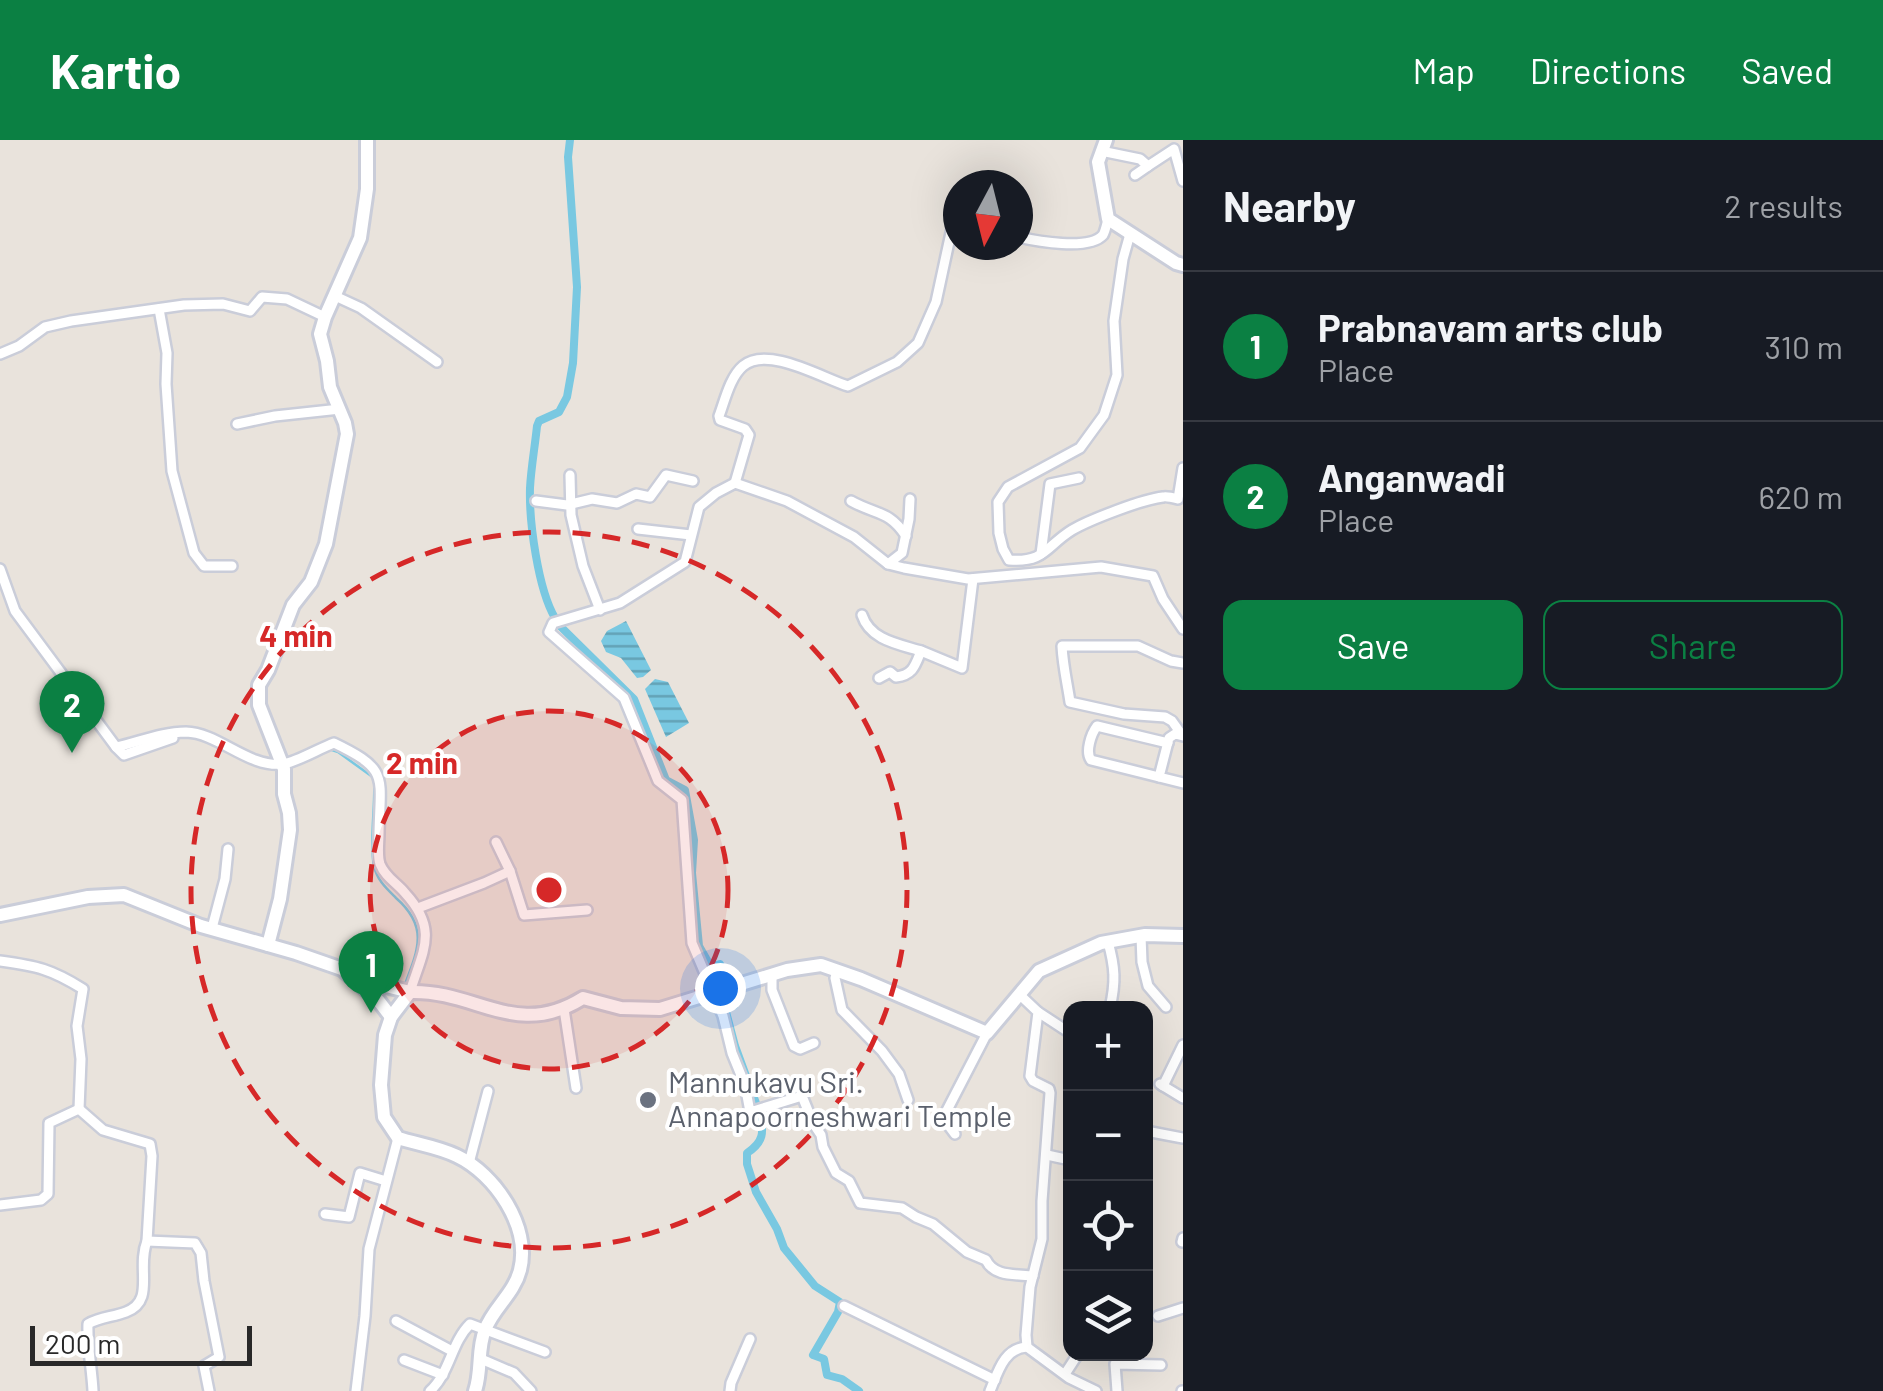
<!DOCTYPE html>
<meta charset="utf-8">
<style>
body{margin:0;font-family:Barlow,sans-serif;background:#20242c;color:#f1f3f6}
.controls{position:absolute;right:30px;bottom:30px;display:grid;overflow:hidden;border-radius:20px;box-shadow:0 10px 40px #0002}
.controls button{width:90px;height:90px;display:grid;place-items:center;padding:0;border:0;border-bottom:2px solid #363941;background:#171b24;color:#f1f3f6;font:50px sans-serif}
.compass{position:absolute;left:943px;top:30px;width:90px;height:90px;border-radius:50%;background:#171b24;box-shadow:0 10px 40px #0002;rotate:187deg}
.scale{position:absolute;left:30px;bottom:25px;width:222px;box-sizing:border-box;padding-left:10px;border:5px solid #282828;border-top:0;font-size:28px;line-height:35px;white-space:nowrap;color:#282828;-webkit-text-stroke:8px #fff;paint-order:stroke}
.you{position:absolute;left:720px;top:848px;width:35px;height:35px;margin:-25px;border:8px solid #fff;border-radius:50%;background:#1a73e8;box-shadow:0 0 0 15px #1a73e833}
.badge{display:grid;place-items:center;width:65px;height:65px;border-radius:50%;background:#0b8043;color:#fff;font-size:32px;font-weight:700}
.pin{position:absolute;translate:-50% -82px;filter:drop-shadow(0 2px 5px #0008)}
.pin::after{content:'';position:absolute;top:52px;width:35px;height:30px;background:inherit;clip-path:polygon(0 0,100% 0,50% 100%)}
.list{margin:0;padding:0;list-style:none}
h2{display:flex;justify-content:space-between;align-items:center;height:130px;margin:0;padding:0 40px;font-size:42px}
h2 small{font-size:32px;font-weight:400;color:#9ea1a6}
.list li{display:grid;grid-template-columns:65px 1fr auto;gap:30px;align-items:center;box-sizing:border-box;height:150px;padding:0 40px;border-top:2px solid #363941}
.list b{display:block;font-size:38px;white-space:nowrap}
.list p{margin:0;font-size:32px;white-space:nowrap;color:#9ea1a6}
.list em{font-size:32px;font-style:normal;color:#9ea1a6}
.actions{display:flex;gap:20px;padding:30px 40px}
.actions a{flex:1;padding:22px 0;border:2px solid #0b8043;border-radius:20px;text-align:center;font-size:35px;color:#0b8043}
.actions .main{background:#0b8043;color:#fff}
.icon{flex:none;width:55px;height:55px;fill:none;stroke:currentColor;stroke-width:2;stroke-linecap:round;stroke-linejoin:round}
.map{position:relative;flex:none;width:1183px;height:1251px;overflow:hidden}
header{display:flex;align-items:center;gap:60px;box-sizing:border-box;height:140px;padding:0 50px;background:#0b8043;color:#fff}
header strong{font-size:48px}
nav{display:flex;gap:55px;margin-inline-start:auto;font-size:35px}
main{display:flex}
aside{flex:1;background:#171b24}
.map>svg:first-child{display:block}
.water{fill:url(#water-rules)}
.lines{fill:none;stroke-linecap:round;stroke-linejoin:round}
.stream{stroke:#79c8e1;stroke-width:2.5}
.canal{stroke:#79c8e1;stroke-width:8}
.street-casing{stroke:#cacdd9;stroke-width:14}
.secondary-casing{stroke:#cacdd9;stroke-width:18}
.street{stroke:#fff;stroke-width:9}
.secondary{stroke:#fff;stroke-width:12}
.ring{fill:none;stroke:#d62828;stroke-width:5;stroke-dasharray:18 12}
.worship-dot{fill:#6b7280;stroke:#fff;stroke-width:4}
.labels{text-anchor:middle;stroke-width:8;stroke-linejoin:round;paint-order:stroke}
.worship-label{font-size:30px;fill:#5b616d;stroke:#fff;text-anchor:start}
.centre{fill:#d62828;stroke:#fff;stroke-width:5}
.ring-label{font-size:30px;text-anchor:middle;font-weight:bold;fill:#d62828;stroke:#fff;stroke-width:8;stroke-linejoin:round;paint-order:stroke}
</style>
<header>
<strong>Kartio</strong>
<nav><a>Map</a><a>Directions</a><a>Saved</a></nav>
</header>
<main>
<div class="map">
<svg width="1183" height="1251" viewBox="0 0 1183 1251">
<defs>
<pattern id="water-rules" width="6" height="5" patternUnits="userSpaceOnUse" patternTransform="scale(2.5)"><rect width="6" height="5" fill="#79c8e1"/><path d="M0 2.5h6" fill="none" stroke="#63a2b6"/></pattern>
</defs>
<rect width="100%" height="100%" fill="#e9e3dc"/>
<g class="water">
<path d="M626 481 651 530 643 537 637 538 621 518 606 512 601 501 607 491Z"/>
<path d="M655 539 668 542 689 583 666 597 645 549Z"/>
</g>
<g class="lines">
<g class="stream">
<path d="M329 609 338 612 374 638C376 664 369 702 374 726 377 740 386 748 396 758 428 786 419 808 405 844"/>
<path d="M388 952V930"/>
</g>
<g class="canal">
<path d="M555 478C538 449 529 382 530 348 531 328 535 306 537 286L539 281 559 272 567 257 573 223 577 147 568 17 570 0"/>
<path d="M560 486 634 559 666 640 685 650 694 700 692 733 699 806 711 827 720 824 726 839"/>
<path d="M731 856 734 865 725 868 735 906 757 966"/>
<path d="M760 974C764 992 764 1002 747 1013V1024L756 1052 777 1089 784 1108 815 1146 840 1162 838 1172 813 1215 824 1219 827 1235 842 1239 859 1251"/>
</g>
<defs>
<g id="street">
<path d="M1101 11 1140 19 1148 26 1174 9 1183 41"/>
<path d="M1135 35 1148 26"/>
<path d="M1130 94 1123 119 1114 181 1117 235 1104 275 1080 308 1008 347 998 362 999 393 1003 409 1009 420C1045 423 1046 406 1072 390 1089 380 1143 359 1163 357 1166 356 1175 358 1178 359L1183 328"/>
<path d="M1018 97C1036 101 1089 111 1103 95 1105 92 1107 83 1108 79"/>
<path d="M335 156 361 168 437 222"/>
<path d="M159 169 167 213 166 244 172 331 194 413 204 426H232"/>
<path d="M0 214 19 206 45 187 71 181 184 165 223 164 250 171 262 157 287 159 325 177"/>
<path d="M237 284 275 276 340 269"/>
<path d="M570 335 571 375 583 426 600 470"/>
<path d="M735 343 749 295 745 289 720 280 719 276C725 260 730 237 743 226 768 205 824 239 848 246L897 222 918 203 936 162 952 88 958 85"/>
<path d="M536 361 567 365 592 359 617 363 636 354 650 357 666 335 693 341"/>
<path d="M851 361C876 375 889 370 906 396"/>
<path d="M638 389 691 395"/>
<path d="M1041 414 1050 344 1079 338"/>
<path d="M888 424 902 413 909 379 910 359"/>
<path d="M0 429 15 471 116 607C139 602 162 592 186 592 219 593 248 628 283 624 297 622 320 608 334 603 390 630 380 636 379 694 379 703 377 715 380 724 385 737 397 743 405 753 439 790 423 810 410 852"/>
<path d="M862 475C870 500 898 504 921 511"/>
<path d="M879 538 890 532 896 537C913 535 915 526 921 511L962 528 973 439"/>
<path d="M1182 595 1172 581 1165 577 1124 574 1070 562C1067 542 1063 526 1062 506H1138L1171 521 1183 523"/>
<path d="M1183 596 1175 594 1169 598 1159 637 1183 643"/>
<path d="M116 607 124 615 173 598"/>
<path d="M1159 637 1091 620C1085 612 1091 594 1097 586L1168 603"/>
<path d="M496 702 510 731 524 775 587 770"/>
<path d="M418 768 484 743 510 731"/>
<path d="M212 788 225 739 228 709"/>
<path d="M1141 796 1142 822 1148 846 1166 867"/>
<path d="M1108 802C1115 827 1116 842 1110 868"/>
<path d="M0 821C37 826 51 829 83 849L77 886 81 919 79 969"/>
<path d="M837 830 835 838 842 870 882 911 899 934 908 960"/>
<path d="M772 835V850L794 906 800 909 814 903"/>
<path d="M1020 855 1038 872 1030 936 1033 941 1049 949 1050 953 1042 1061V1099L1030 1147 1026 1195 1027 1207"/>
<path d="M564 869 576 948"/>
<path d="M1038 872 1070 893"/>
<path d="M1160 944 1183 958"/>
<path d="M1163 946 1183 905"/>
<path d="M79 969 103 990 150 1004 152 1016 147 1101C136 1128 156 1161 126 1172 113 1177 100 1177 88 1184 87 1206 92 1229 93 1251"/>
<path d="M1146 991 1183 998"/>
<path d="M955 994 943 978 987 893"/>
<path d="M1047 1015 1070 1020"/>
<path d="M469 1023 488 951"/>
<path d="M0 1065 41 1060 48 1054 49 983 79 969"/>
<path d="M325 1074 349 1077 360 1033 386 1041"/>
<path d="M147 1101 195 1103 201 1113 204 1141 219 1217 204 1226 209 1251"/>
<path d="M1182 1102 1183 1098"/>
<path d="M1033 1136C1015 1134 994 1137 986 1120L967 1112 933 1084 916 1077 902 1068 860 1063 849 1041 836 1033 823 1007 821 995 813 983 802 956 750 972 745 945 732 913 723 876 692 803 682 660 658 641 624 558 549 492 553 483 620 463 685 422 699 367 716 353 735 343 787 361 854 397 888 424 904 428 968 439 1101 427 1153 436 1163 459 1183 489"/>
<path d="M844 1166 995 1240"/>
<path d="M1158 1176 1183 1168"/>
<path d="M396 1181 452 1211"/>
<path d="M481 1219 514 1233 531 1251"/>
<path d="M404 1220 443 1235"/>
<path d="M1065 1234 1078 1214"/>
<path d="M356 1251 365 1176 369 1109 398 998"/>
<path d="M430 1251C450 1233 451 1203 470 1184L545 1212"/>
<path d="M730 1251 731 1243 750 1199"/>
<path d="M990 1251C998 1232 1004 1208 1027 1207L1069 1238 1096 1251"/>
<path d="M1117 1251 1115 1224 1161 1225"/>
<path d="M1182 1251H1183"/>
</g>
<g id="secondary">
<path d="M1106 0 1098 22 1108 79 1176 123 1183 125"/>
<path d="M0 775 88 757 124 755 201 786 296 813 342 829 378 860 391 877"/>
<path d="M268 805 280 759 290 690 289 673 284 654V629L259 565V545L268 530 293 465 311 442 326 404 347 294 345 283 330 247 327 221 320 194 325 177 360 98 367 49V0"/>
<path d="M354 838 410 852"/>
<path d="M475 1251C482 1231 477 1209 485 1190 493 1168 514 1154 520 1130 531 1087 495 1034 457 1016 439 1007 417 1004 398 998L384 977 381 945 385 895 391 877 410 852C477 850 516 900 583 858L621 868 660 869 787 830 821 825 861 839 987 893 1039 831 1101 803 1145 795 1183 796"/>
</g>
</defs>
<use href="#street" class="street-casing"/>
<use href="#secondary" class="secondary-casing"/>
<use href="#street" class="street"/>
<use href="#secondary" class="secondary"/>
</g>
<circle cx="549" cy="750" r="179" fill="#d62828" fill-opacity=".12"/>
<g class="ring">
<circle cx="549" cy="750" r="179"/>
<circle cx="549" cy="750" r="358"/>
</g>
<circle class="worship-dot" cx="648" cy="960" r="10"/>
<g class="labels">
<g class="worship-label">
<text x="668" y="953">Mannukavu Sri.<tspan x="668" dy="34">Annapoorneshwari Temple</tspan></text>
</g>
</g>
<circle cx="549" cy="750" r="15" class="centre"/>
<g class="ring-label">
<text x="296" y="507">4 min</text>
<text x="422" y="634">2 min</text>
</g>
</svg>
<div class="controls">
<button>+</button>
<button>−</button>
<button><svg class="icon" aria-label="locate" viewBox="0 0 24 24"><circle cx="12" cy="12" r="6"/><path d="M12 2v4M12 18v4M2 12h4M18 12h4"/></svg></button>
<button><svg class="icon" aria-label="layers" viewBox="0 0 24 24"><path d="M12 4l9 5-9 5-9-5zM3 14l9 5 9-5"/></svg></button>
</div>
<svg class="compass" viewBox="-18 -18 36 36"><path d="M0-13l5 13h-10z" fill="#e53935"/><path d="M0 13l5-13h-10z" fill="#9ea1a6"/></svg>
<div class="scale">200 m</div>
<div class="you"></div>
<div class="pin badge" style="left:371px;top:873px">1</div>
<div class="pin badge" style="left:72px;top:613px">2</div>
</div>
<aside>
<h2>Nearby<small>2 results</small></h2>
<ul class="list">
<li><span class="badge">1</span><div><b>Prabnavam arts club</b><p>Place</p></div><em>310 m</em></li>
<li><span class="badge">2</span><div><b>Anganwadi</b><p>Place</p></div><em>620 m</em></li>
</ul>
<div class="actions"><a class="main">Save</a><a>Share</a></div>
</aside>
</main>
